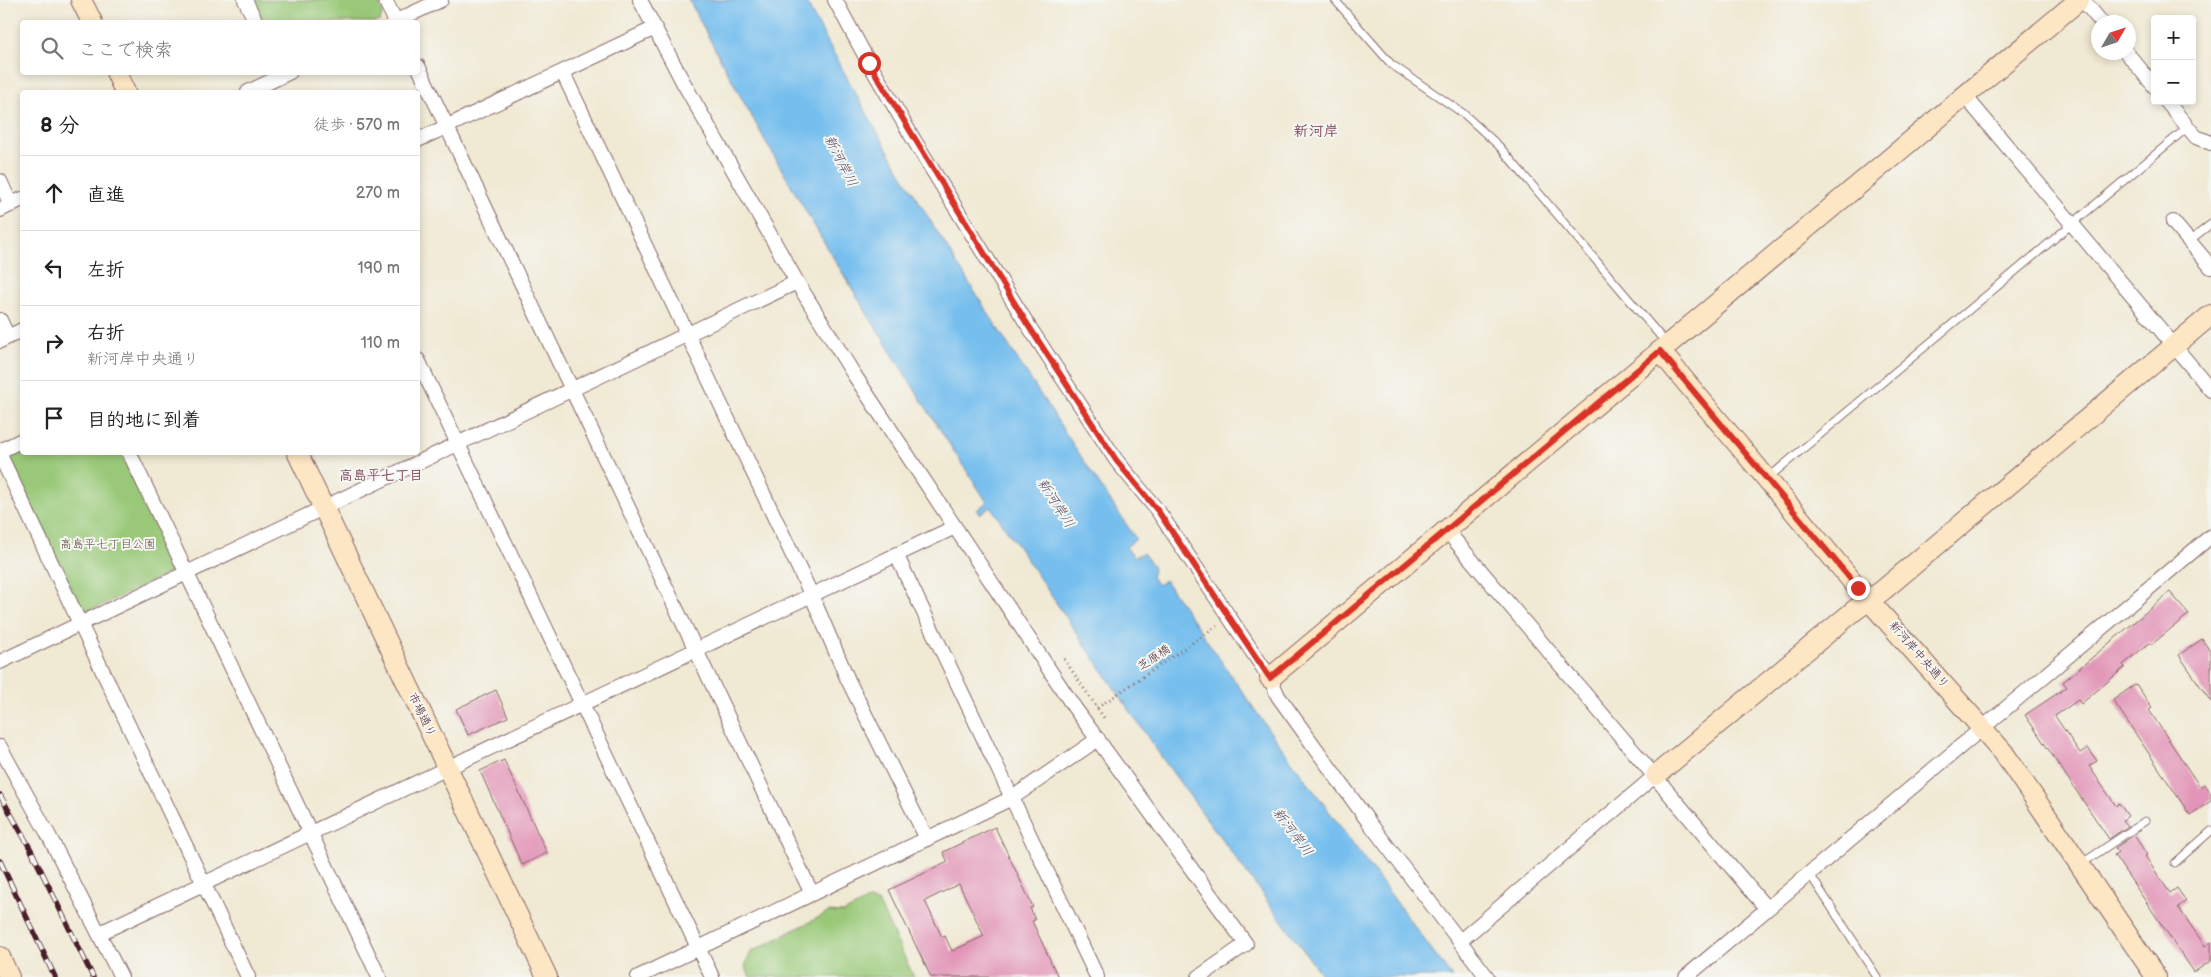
<!DOCTYPE html>
<html lang="ja">
<meta charset="utf-8">
<style>
:root{--surface:#fff;--page:#f2f2f2;--text:#222;--muted:#767676;--line:#e0e0e0}
body{margin:0;font-family:"Balsamiq Sans","Klee One",sans-serif;background:var(--page);color:var(--text)}
.controls{position:absolute;right:15px;top:15px;display:grid;overflow:hidden;border-radius:5px;box-shadow:0 2px 8px #0003}
.controls button{width:45px;height:45px;display:grid;place-items:center;padding:0;border:0;border-bottom:1px solid var(--line);background:var(--surface);color:var(--text);font:25px sans-serif}
.compass{position:absolute;left:2091px;top:15px;width:45px;height:45px;border-radius:50%;background:var(--surface);box-shadow:0 2px 8px #0003;rotate:51deg}
.stop{position:absolute;width:15px;height:15px;margin:-11px;border:4px solid #d93025;border-radius:50%;background:#fff}
.stop.end{background:#d93025;border-color:#fff;box-shadow:0 1px 5px #0008}
.list{margin:0;padding:0;list-style:none}
h2{display:flex;justify-content:space-between;align-items:center;height:65px;margin:0;padding:0 20px;font-size:21px}
h2 small{font-size:16px;font-weight:400;color:var(--muted)}
.list li{display:grid;grid-template-columns:32px 1fr auto;gap:15px;align-items:center;box-sizing:border-box;height:75px;padding:0 20px;border-top:1px solid var(--line)}
.list b{display:block;font-size:19px;white-space:nowrap}
.list p{margin:0;font-size:16px;white-space:nowrap;color:var(--muted)}
.list em{font-size:16px;font-style:normal;color:var(--muted)}
.icon{flex:none;width:28px;height:28px;fill:none;stroke:currentColor;stroke-width:2;stroke-linecap:round;stroke-linejoin:round}
.map{position:relative;flex:none;width:2211px;height:977px;overflow:hidden}
.search{position:absolute;background:var(--surface);box-shadow:0 2px 8px #0003;left:20px;top:20px;width:400px;height:55px;display:flex;align-items:center;gap:12px;box-sizing:border-box;padding:0 18px;border-radius:5px;color:var(--muted);font-size:19px}
.panel{position:absolute;background:var(--surface);box-shadow:0 2px 8px #0003;left:20px;top:90px;width:400px;height:365px;border-radius:5px}
.map>svg:first-child{display:block}
</style>
<div class="map">
<svg width="2211" height="977" viewBox="0 0 2211 977">
<rect width="100%" height="100%" fill="#f6f6f2"/>
<filter id="ink" filterUnits="userSpaceOnUse"><feTurbulence type="fractalNoise" baseFrequency=".02" numOctaves="2"/><feDisplacementMap in="SourceGraphic" scale="10" xChannelSelector="R" yChannelSelector="G"/><feConvolveMatrix kernelMatrix="1 2 1 2 8 2 1 2 1" color-interpolation-filters="sRGB"/></filter>
<filter id="wash" filterUnits="userSpaceOnUse"><feTurbulence type="fractalNoise" baseFrequency=".0096" numOctaves="4" result="noise"/><feDisplacementMap in="SourceGraphic" scale="20" xChannelSelector="R" yChannelSelector="G"/><feGaussianBlur stdDeviation="1.12" result="paint"/><feColorMatrix in="noise" values="0 0 0 0 0 0 0 0 0 0 0 0 0 0 0 0 0 1.4 0 .05"/><feComposite in="paint" operator="in"/></filter>
<g filter="url(#wash)">
<rect width="100%" height="100%" fill="#f0e9d3"/>
<path fill="#99c978" stroke="#727452" d="M254,0H377L383,12L380,21L376,22H264Z
M22,447V452L121,453L174,564L172,572L89,611L81,609L10,459L13,451Z
M868,900L878,902L914,977H750L745,966L751,952L829,912L843,913Z"/>
<path fill="#75beee" stroke="#606e8c" d="M689,0H805C834,53 862,107 893,159C970,288 1052,414 1136,539L1126,547L1134,557L1143,553L1154,567L1151,577L1158,585L1165,580L1271,733L1452,977H1323L1162,758L991,507L980,514L977,510L987,502C880,339 779,173 689,0Z"/>
<g id="blocks">
<path fill="#e295b7" fill-rule="evenodd" d="M2170,592L2189,614L2151,645L2149,643L2123,665L2125,667L2081,704L2078,700L2055,716L2080,753L2088,748L2097,761L2089,766L2116,806L2119,803L2128,816L2123,820L2128,826L2109,839L2025,715L2067,687L2063,682Z
M2202,639L2211,653V702L2179,655Z
M2136,684L2152,708L2149,710L2200,787L2205,784L2211,794V801L2190,815L2113,700Z
M496,690L508,717L468,735L456,709Z
M504,760L547,853L522,865L480,771Z
M995,827L1033,907L1030,908L1035,920L1032,921L1058,977H931L889,890L948,862L943,852ZM959,884L984,936L952,951L945,936L942,937L925,901Z
M2134,835L2147,855L2145,856L2170,893L2177,888L2186,901L2178,907L2205,946L2211,942V961L2194,972L2114,855L2118,852L2115,848Z"/>
</g>
</g>
<g filter="url(#ink)">
<use href="#blocks" fill-opacity="0" stroke="#846666" stroke-width="1"/>
<g fill="none" stroke-linecap="round" stroke-linejoin="round">
<g stroke="#846666" stroke-width="9">
<path id="lane" d="M1335,0L1391,64L1464,114L1499,146L1666,343
M2189,241L2211,224
M1768,478L2188,127
M2175,863L2211,831
M2081,864L2145,821
M1809,873L1877,977"/>
</g>
<g stroke="#846666" stroke-width="16">
<path id="street" d="M245,0L256,22
M385,0L396,22
M640,0L683,82L797,282L853,373L1074,707L1246,944L1199,977
M835,0L869,63L914,140L1026,322L1116,460L1158,511L1270,678L1278,696L1368,821L1487,977
M2083,0L2101,22
M394,22L441,0
M2126,52L2155,87
M418,66L812,894
M563,73L811,594L848,680L927,839
M248,92L290,72
M1965,96L2211,390
M2166,101L2196,137L2211,143
M418,140L655,28
M0,181L11,205
M0,210L22,199
M2173,222L2211,267
M0,320L8,337
M0,341L22,330
M418,360L712,977
M0,451L22,440
M129,452L379,977
M0,455L248,977
M1447,531L1767,909
M896,554L1097,977
M0,662L797,282
M0,747L49,836L121,977
M100,933L955,527
M1460,941L1656,775
M638,977L1012,798L1098,739
M1686,977L2211,536"/>
</g>
<g stroke="#846666" stroke-width="22">
<path id="secondary" d="M81,0L92,22
M116,72L125,92
M1660,351L1858,588L2003,752L2156,977
M297,452L547,977
M1270,678L2079,0
M1656,775L1855,610L1882,591L2211,315
M0,957L9,977"/>
</g>
<path stroke="#846666" stroke-width="3" stroke-dasharray="1 4" stroke-linecap="butt" d="M1064,659L1104,718
M1097,708L1217,626"/>
<use href="#lane" stroke="#fff" stroke-width="7"/>
<use href="#street" stroke="#fff" stroke-width="14"/>
<use href="#secondary" stroke="#fce6c4" stroke-width="20"/>
<g stroke="#4a1f2b" stroke-width="5.5">
<path id="rail" d="M0,795L30,848L93,977
M0,861L55,977"/>
</g>
<use href="#rail" stroke="#f6f6f2" stroke-width="4" stroke-dasharray="11" stroke-linecap="butt"/>
</g>
</g>
<g fill="none" stroke-linecap="round" stroke-linejoin="round" filter="url(#ink)">
<path stroke="#d93025" stroke-width="6" d="M869,63L1026,322L1116,460L1158,511L1270,678L1660,351L1858,588"/>
</g>
<g text-anchor="middle" dominant-baseline="central" stroke-width="4" stroke-linejoin="round" paint-order="stroke">
<g font-size="12" fill="#625242" stroke="#f6f6f2">
<text x="108" y="544">高島平七丁目公園</text>
</g>
<g font-size="12" fill="#4a1f2b" stroke="#f6f6f2">
<text transform="translate(1919 655) rotate(49)">新河岸中央通り</text>
<text transform="translate(1154 658) rotate(-34)">芝原橋</text>
<text transform="translate(422 715) rotate(64)">市場通り</text>
</g>
<g font-size="14" font-style="italic" fill="#574f66" stroke="#f6f6f2">
<text transform="translate(841 161) rotate(63)">新河岸川</text>
<text transform="translate(1056 503) rotate(57)">新河岸川</text>
<text transform="translate(1293 832) rotate(53)">新河岸川</text>
</g>
<g font-size="14" font-weight="bold" fill="#7f485c" stroke="#f6f6f2">
<text x="381" y="475">高島平七丁目</text>
</g>
<g font-size="15" font-weight="bold" fill="#7f485c" stroke="#f6f6f2">
<text x="1316" y="131">新河岸</text>
</g>
</g>
</svg>
<div class="controls">
<button>+</button>
<button>−</button>
</div>
<svg class="compass" viewBox="-18 -18 36 36"><path d="M0-13l5 13h-10z" fill="#e53935"/><path d="M0 13l5-13h-10z" fill="#767676"/></svg>
<div class="stop" style="left:869px;top:63px"></div>
<div class="stop end" style="left:1858px;top:588px"></div>
<div class="search"><svg class="icon" aria-label="search" viewBox="0 0 24 24"><circle cx="10" cy="10" r="6"/><path d="M15 15l6 6"/></svg>ここで検索</div>
<section class="panel">
<h2>8 分<small>徒歩 · 570 m</small></h2>
<ul class="list">
<li><svg class="icon" aria-label="ahead" viewBox="0 0 24 24"><path d="M12 20V5M6 11l6-6 6 6"/></svg><div><b>直進</b></div><em>270 m</em></li>
<li><svg class="icon" aria-label="left" viewBox="0 0 24 24"><path d="M17 20v-9H6M10 6l-5 5 5 5"/></svg><div><b>左折</b></div><em>190 m</em></li>
<li><svg class="icon" aria-label="right" viewBox="0 0 24 24"><path d="M7 20v-9h11M14 6l5 5-5 5"/></svg><div><b>右折</b><p>新河岸中央通り</p></div><em>110 m</em></li>
<li><svg class="icon" aria-label="arrive" viewBox="0 0 24 24"><path d="M6 21V4h12l-3 4 3 4H6"/></svg><div><b>目的地に到着</b></div></li>
</ul>
</section>
</div>
